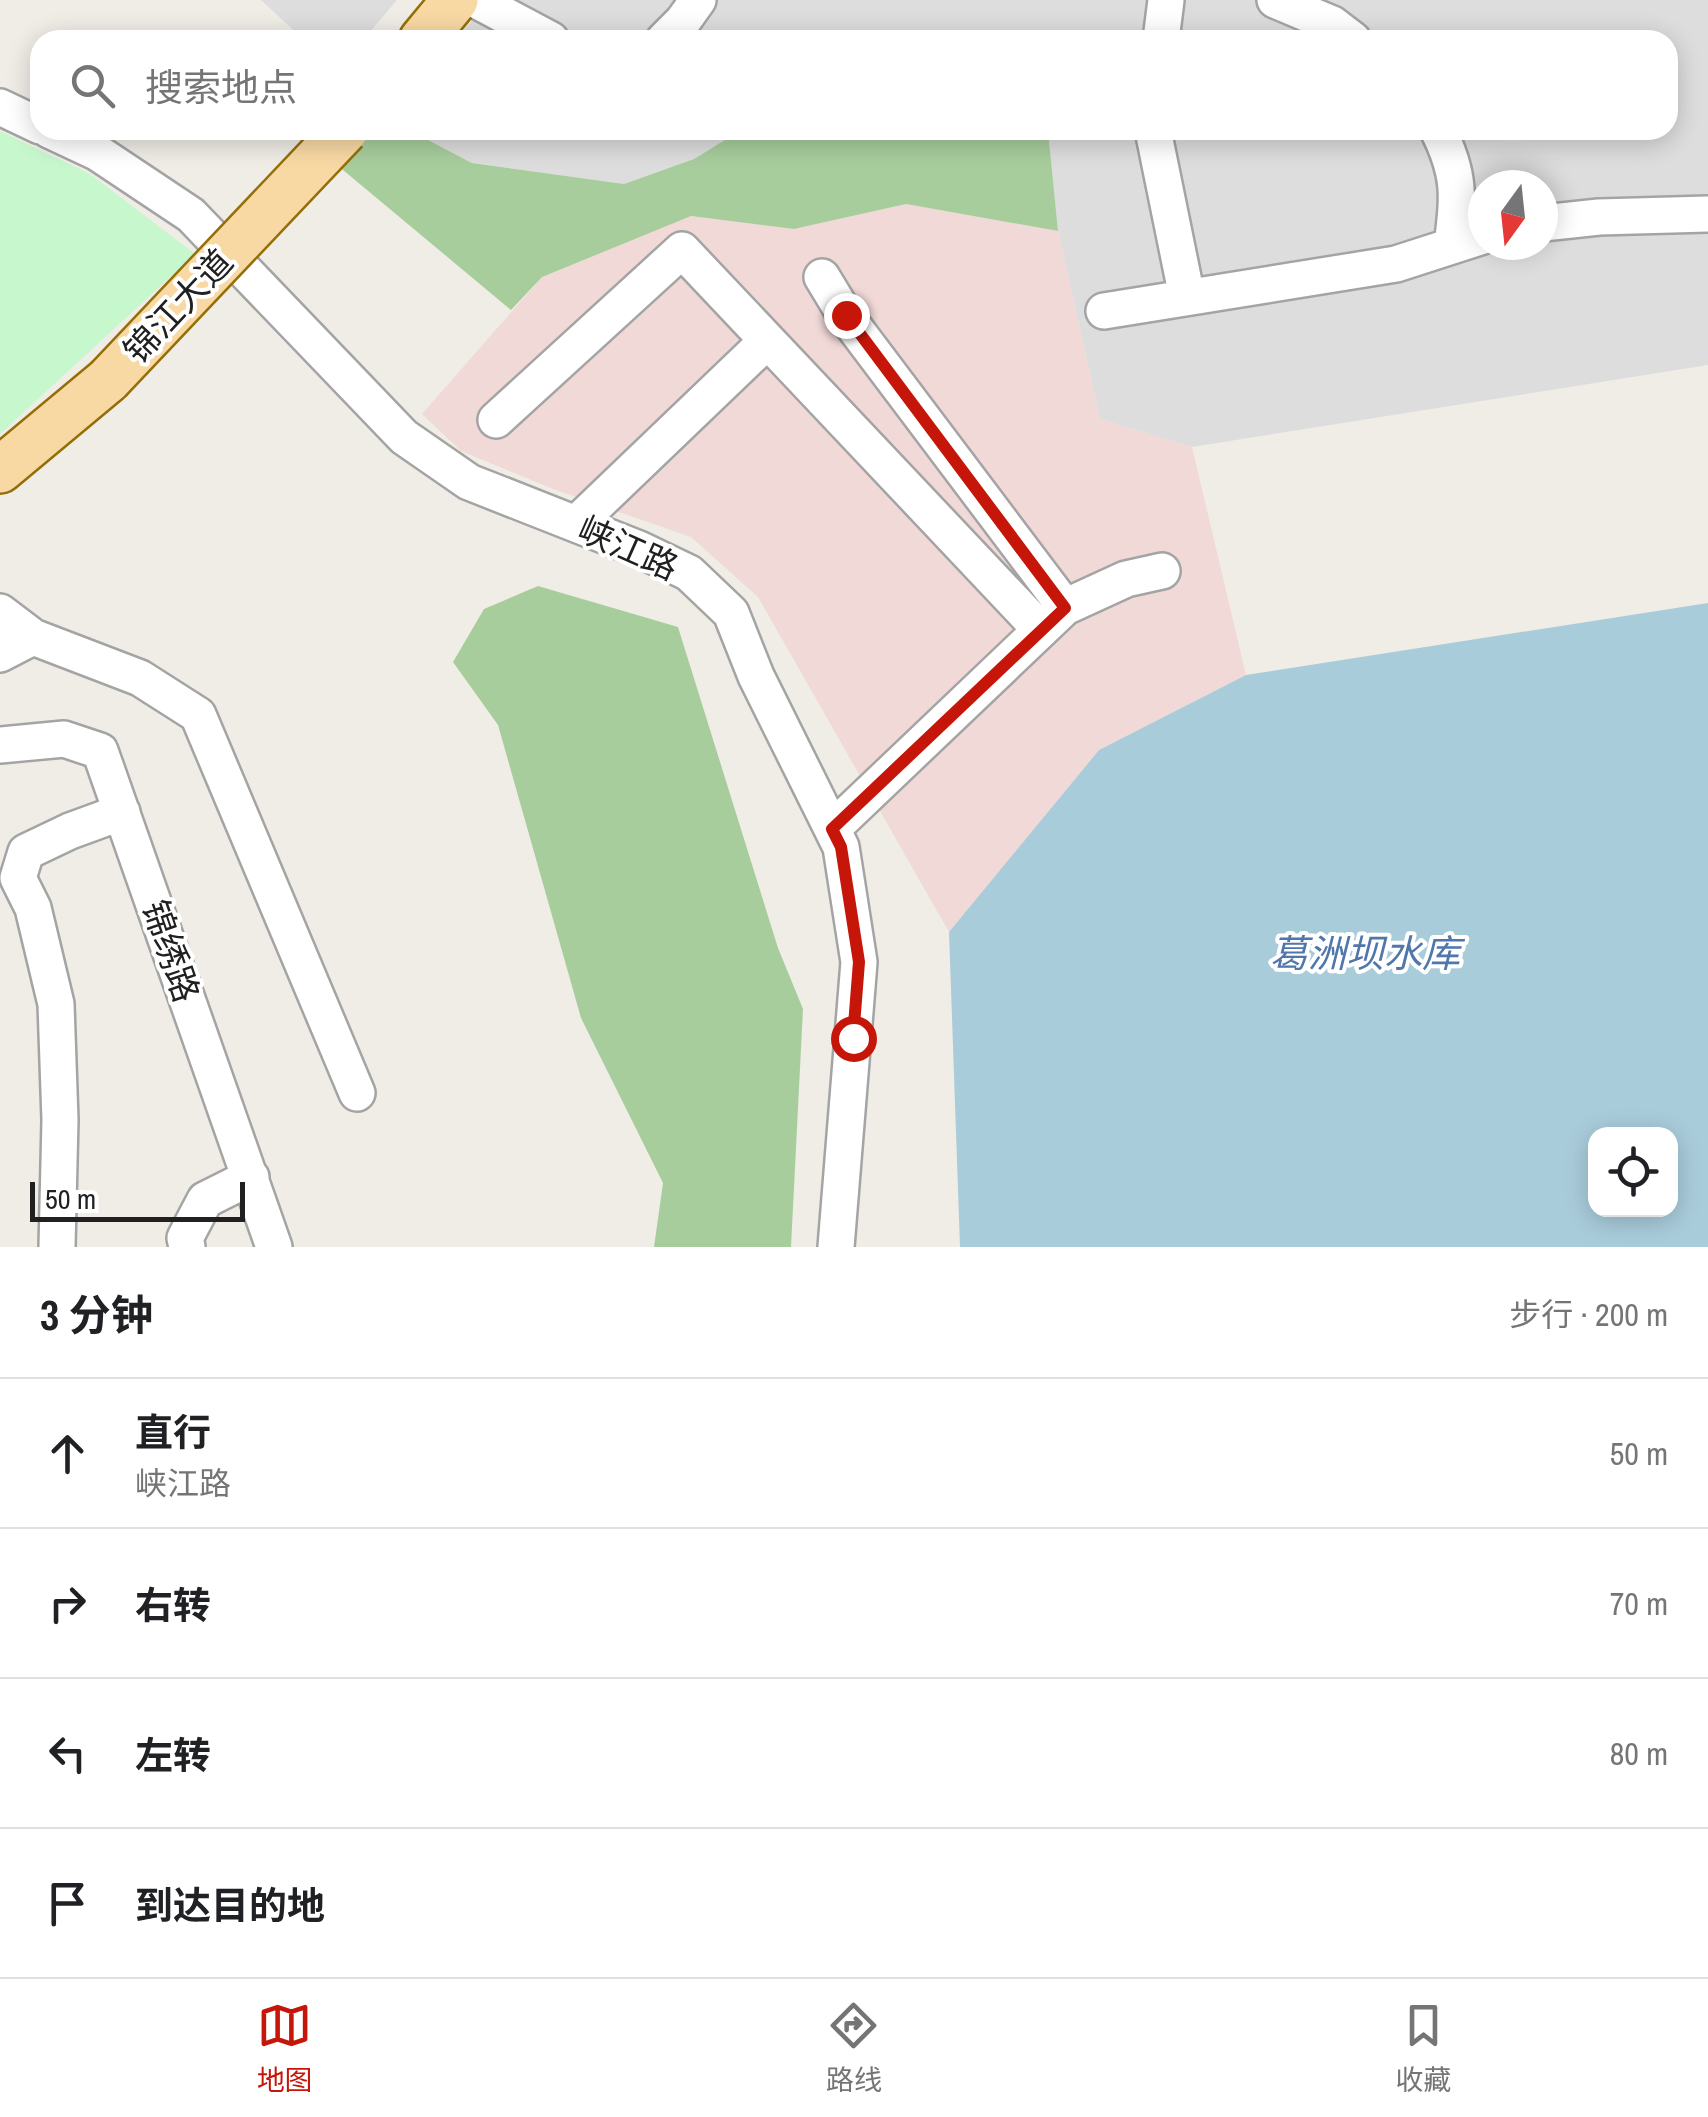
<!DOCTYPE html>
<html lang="zh">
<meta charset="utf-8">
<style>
:root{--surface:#fff;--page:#f2f2f2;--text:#202124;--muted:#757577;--line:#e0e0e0;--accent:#c61609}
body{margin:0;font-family:"Archivo Narrow","Noto Sans SC",sans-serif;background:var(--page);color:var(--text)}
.controls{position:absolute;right:30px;bottom:30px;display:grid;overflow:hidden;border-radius:20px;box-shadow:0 5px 25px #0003}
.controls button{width:90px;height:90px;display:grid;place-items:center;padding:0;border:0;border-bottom:2px solid var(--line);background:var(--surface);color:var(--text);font:50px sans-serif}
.compass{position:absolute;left:1468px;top:170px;width:90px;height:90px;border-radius:50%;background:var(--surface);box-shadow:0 5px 25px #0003;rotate:195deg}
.scale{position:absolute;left:30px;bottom:25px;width:215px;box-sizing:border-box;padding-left:10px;border:5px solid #202020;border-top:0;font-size:28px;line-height:35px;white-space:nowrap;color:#202020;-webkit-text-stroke:8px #fff;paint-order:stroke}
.stop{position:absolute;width:30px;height:30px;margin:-22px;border:8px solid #c61609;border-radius:50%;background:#fff}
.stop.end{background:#c61609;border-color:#fff;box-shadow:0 2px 10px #0008}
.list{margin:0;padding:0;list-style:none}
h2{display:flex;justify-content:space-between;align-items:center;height:130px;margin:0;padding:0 40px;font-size:42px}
h2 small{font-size:32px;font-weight:400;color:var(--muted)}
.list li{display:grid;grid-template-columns:65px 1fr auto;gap:30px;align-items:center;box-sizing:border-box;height:150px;padding:0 40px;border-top:2px solid var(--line)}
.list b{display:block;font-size:38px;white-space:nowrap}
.list p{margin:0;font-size:32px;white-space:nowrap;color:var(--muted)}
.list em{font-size:32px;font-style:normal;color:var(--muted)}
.icon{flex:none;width:55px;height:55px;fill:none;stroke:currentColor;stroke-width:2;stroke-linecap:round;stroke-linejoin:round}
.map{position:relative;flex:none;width:1708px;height:1247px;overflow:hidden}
.search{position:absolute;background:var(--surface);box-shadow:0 5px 25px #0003;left:30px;right:30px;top:30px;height:110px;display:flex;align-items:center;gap:25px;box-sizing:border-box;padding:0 35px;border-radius:30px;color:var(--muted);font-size:38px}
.sheet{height:730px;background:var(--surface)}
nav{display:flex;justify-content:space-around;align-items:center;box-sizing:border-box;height:140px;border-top:2px solid var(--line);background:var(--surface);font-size:28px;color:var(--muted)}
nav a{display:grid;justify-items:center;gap:5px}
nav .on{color:var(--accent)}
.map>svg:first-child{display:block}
</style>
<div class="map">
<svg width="1708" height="1247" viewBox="0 0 1708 1247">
<rect width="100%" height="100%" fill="#f0ede7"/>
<path fill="#dedddd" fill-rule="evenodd" d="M261,0H397L363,40H304Z
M490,0H1708V365L1192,447L1100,419L1058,231L1048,130H1668V40H455ZM1483,185H1543V245H1483Z
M409,130H741L694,159L624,184L472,163Z"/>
<path fill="#f0d9d7" d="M906,204L1058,231L1100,419L1192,447L1246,675L1099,750L949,932L758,597L691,537L553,489L461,451L422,414L542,277L580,259L691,216L794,229Z"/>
<path fill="#a8cd9d" d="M374,130H409L472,163L624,184L694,159L741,130H1048L1058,231L906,204L794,229L691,216L542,277L511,310L337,165Z
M538,586L678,627L778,948L803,1009L791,1247H654L663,1183L581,1018L498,725L453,662L484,609Z"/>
<path fill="#c6f7cd" d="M0,131L90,174L195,254L0,434Z"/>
<path fill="#a9ccdb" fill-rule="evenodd" d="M1708,603V1247H960L949,932L1099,750L1246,675ZM1596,1134H1670V1210H1596Z"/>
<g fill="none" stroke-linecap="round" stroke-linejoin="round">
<g stroke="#a4a4a4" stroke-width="40">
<path id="minor" d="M476,0L551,40
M1275,0L1332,24L1353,40
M664,40L683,21L698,0
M1161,40L1166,0
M0,107L40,126
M49,130L98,153L191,215L404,437L469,482L639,549L689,573L731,613L756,676L841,847L859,962L836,1247
M1153,130L1187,297
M1438,130C1461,176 1458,197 1452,246
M1543,223L1599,217L1708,214
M822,277L845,315L1065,607
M1104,311L1396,264L1483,236
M496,420L682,250L1041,630
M576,524L767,341
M0,612L33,637L140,678L198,715L357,1093
M0,654L33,637
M0,745L64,739L100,751L274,1247
M832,829L1065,607L1126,579L1162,571
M57,1247L60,1120L56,1004L33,908L18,878L26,852L70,831L122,812
M187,1247L185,1238L205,1200L251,1177"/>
</g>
<g stroke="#946f07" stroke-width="50">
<path id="major" d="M422,40L455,0
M0,470L108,380"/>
</g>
<use href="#minor" stroke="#fff" stroke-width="35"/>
<use href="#major" stroke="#f8d9a4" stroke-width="45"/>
<g stroke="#946f07" stroke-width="50" stroke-linecap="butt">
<path id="major-bridge" d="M108,380L345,130"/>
</g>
<use href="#major-bridge" stroke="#f8d9a4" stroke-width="45"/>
</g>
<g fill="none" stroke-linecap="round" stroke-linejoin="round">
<path stroke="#c61609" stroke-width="12" d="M846,315L1065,608L832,829L841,847L859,962L853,1038"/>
</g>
<g text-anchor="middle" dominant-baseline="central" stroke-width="8" stroke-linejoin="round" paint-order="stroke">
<g font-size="35" fill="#202020" stroke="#fff">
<text transform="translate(178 306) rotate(-47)">锦江大道</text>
<text transform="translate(628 548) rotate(24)">峡江路</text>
<text transform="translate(171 951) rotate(71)">锦绣路</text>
</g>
<g font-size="38" font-style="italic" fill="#5077ab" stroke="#fff">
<text x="1365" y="953">葛洲坝水库</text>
</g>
</g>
</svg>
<div class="controls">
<button><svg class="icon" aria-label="locate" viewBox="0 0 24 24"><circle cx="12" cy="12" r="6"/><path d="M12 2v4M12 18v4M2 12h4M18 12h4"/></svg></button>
</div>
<svg class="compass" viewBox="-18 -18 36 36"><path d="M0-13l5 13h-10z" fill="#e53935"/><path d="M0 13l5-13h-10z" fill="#757577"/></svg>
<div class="scale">50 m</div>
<div class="stop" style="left:853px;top:1038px"></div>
<div class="stop end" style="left:846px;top:315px"></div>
<div class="search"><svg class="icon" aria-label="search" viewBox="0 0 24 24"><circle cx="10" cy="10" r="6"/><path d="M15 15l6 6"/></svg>搜索地点</div>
</div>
<section class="sheet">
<h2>3 分钟<small>步行 · 200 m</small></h2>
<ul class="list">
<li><svg class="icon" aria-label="ahead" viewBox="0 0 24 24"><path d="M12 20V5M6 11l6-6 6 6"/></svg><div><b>直行</b><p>峡江路</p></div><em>50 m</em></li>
<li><svg class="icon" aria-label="right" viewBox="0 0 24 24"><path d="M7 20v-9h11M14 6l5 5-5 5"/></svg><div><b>右转</b></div><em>70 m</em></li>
<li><svg class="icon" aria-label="left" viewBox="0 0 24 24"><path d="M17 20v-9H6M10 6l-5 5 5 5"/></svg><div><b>左转</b></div><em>80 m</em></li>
<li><svg class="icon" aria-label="arrive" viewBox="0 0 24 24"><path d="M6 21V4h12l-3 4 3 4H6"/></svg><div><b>到达目的地</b></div></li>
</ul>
</section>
<nav>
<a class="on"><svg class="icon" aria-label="map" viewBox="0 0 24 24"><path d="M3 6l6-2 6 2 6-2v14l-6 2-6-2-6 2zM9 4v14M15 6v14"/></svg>地图</a>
<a><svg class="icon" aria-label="directions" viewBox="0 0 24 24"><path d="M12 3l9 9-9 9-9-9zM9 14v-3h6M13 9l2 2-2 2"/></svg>路线</a>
<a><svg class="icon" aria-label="saved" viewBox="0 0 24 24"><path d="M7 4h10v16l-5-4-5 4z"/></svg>收藏</a>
</nav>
